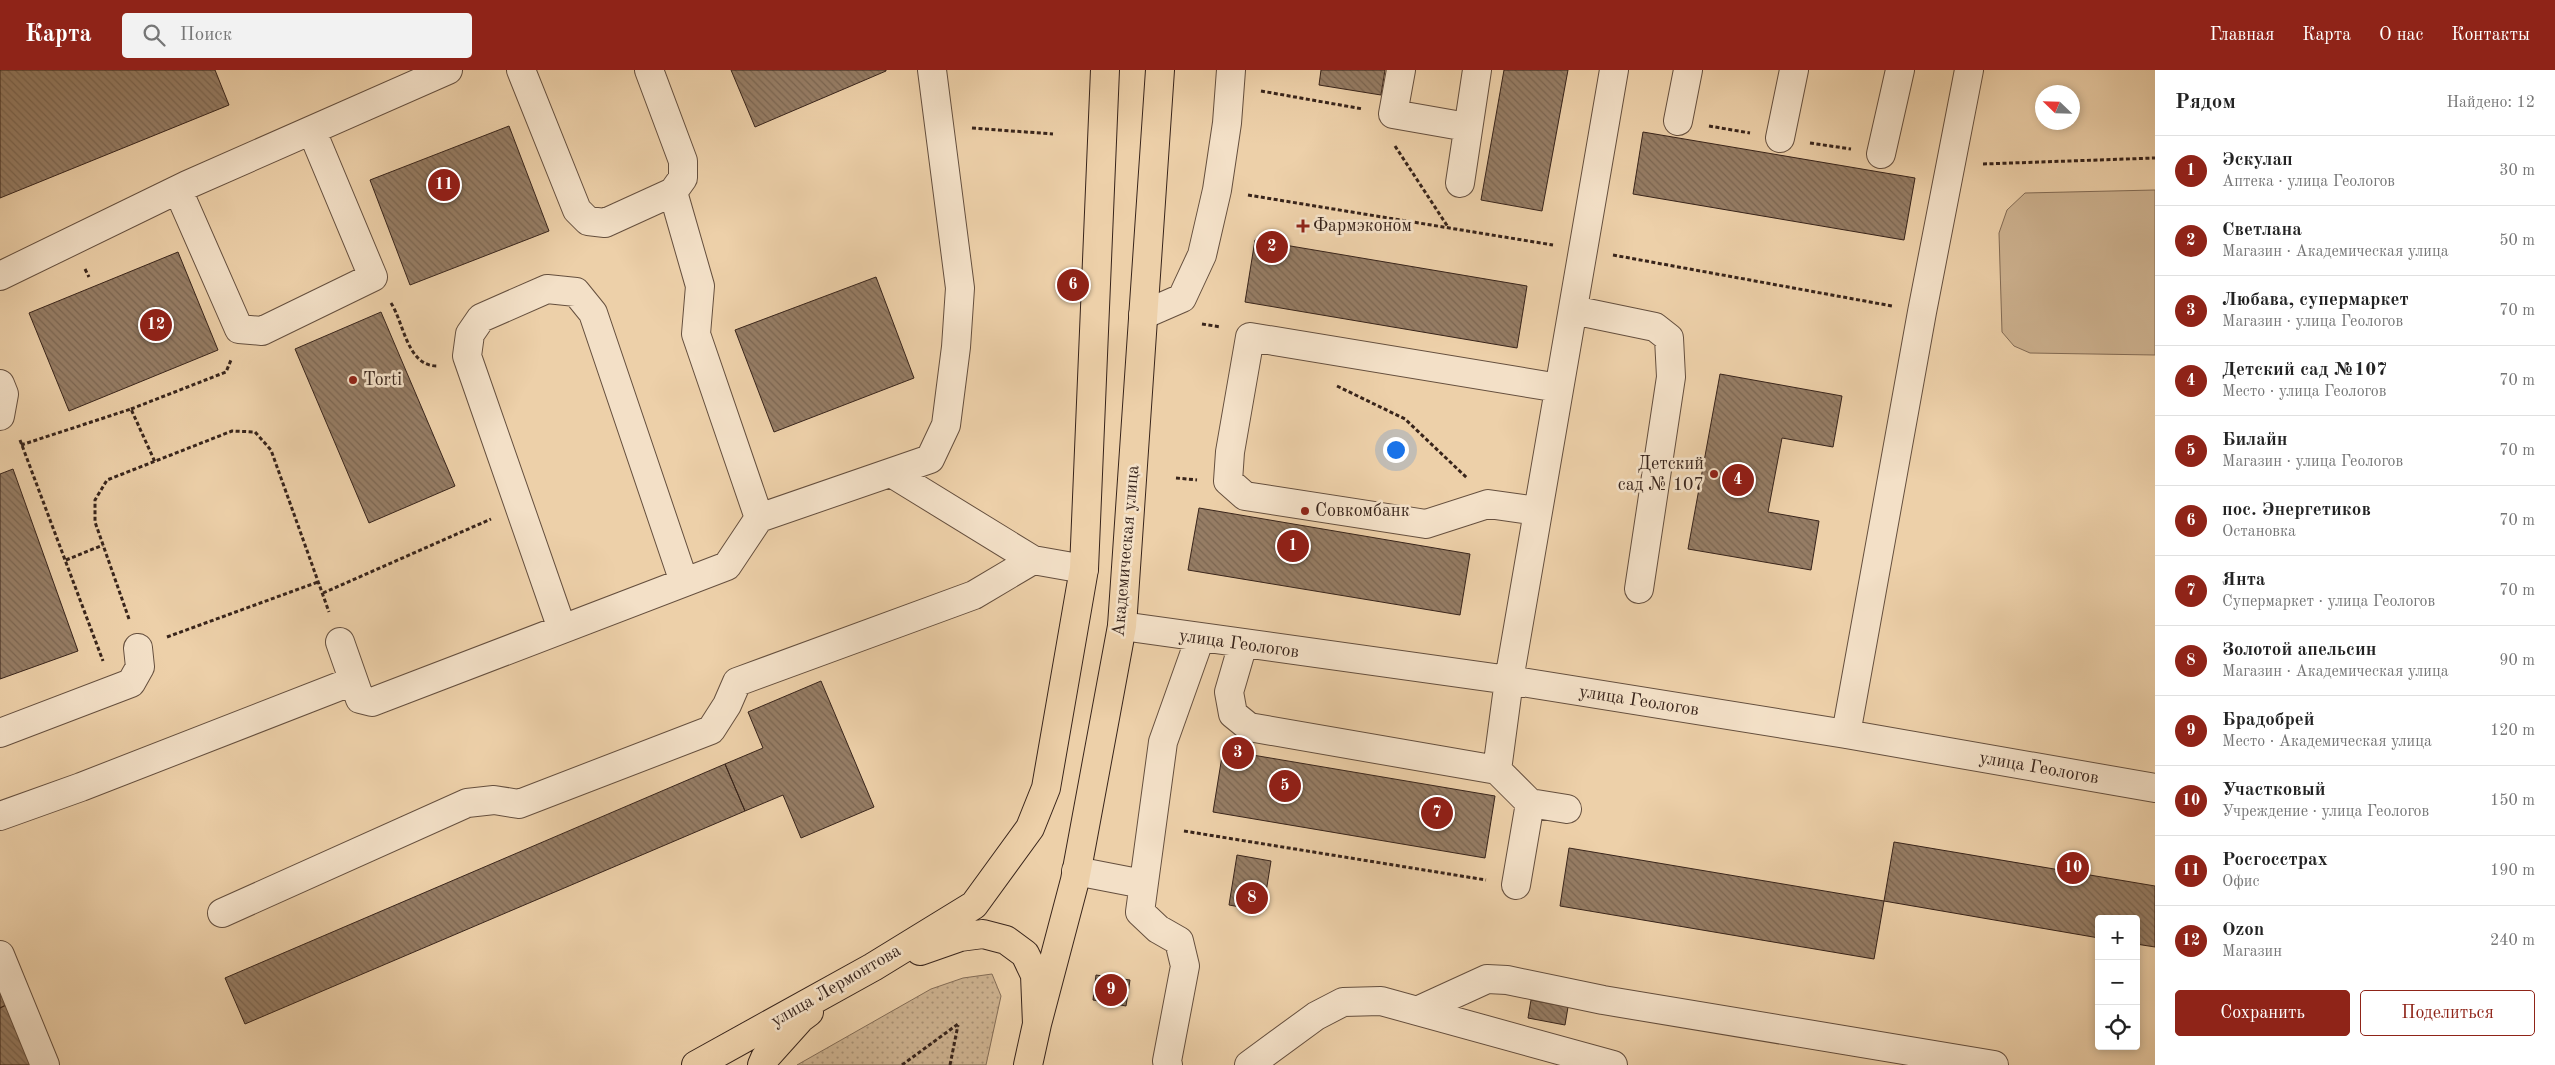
<!DOCTYPE html>
<html lang="ru">
<meta charset="utf-8">
<style>
:root{--surface:#fff;--page:#f2f2f2;--text:#222;--muted:#767676;--line:#e0e0e0;--accent:#8f2418}
body{margin:0;font-family:"Old Standard TT",serif;background:var(--page);color:var(--text)}
.controls{position:absolute;right:15px;bottom:15px;display:grid;overflow:hidden;border-radius:5px;box-shadow:0 2px 8px #0003}
.controls button{width:45px;height:45px;display:grid;place-items:center;padding:0;border:0;border-bottom:1px solid var(--line);background:var(--surface);color:var(--text);font:25px sans-serif}
.compass{position:absolute;left:2035px;top:15px;width:45px;height:45px;border-radius:50%;background:var(--surface);box-shadow:0 2px 8px #0003;rotate:293deg}
.you{position:absolute;left:1395px;top:379px;width:18px;height:18px;margin:-12px;border:4px solid #fff;border-radius:50%;background:#1a73e8;box-shadow:0 0 0 8px #1a73e833}
.badge{display:grid;place-items:center;width:32px;height:32px;border-radius:50%;background:var(--accent);color:#fff;font-size:16px;font-weight:700}
.pin{position:absolute;translate:-50% -50%;border:2px solid #fff;box-shadow:0 1px 5px #0006}
.list{margin:0;padding:0;list-style:none}
h2{display:flex;justify-content:space-between;align-items:center;height:65px;margin:0;padding:0 20px;font-size:21px}
h2 small{font-size:16px;font-weight:400;color:var(--muted)}
.list li{display:grid;grid-template-columns:32px 1fr auto;gap:15px;align-items:center;box-sizing:border-box;height:70px;padding:0 20px;border-top:1px solid var(--line)}
.list b{display:block;font-size:19px;white-space:nowrap}
.list p{margin:0;font-size:16px;white-space:nowrap;color:var(--muted)}
.list em{font-size:16px;font-style:normal;color:var(--muted)}
.actions{display:flex;gap:10px;padding:15px 20px}
.actions a{flex:1;padding:11px 0;border:1px solid var(--accent);border-radius:5px;text-align:center;font-size:18px;color:var(--accent)}
.actions .main{background:var(--accent);color:#fff}
.icon{flex:none;width:28px;height:28px;fill:none;stroke:currentColor;stroke-width:2;stroke-linecap:round;stroke-linejoin:round}
.map{position:relative;flex:none;width:2155px;height:995px;overflow:hidden}
header{display:flex;align-items:center;gap:30px;box-sizing:border-box;height:70px;padding:0 25px;background:var(--accent);color:#fff}
header strong{font-size:24px}
nav{display:flex;gap:28px;margin-inline-start:auto;font-size:18px}
.search{width:350px;height:45px;background:var(--page);display:flex;align-items:center;gap:12px;box-sizing:border-box;padding:0 18px;border-radius:5px;color:var(--muted);font-size:19px}
main{display:flex}
aside{flex:1;background:var(--surface)}
.map>svg:first-child{display:block}
</style>
<header>
<strong>Карта</strong>
<div class="search"><svg class="icon" aria-label="search" viewBox="0 0 24 24"><circle cx="10" cy="10" r="6"/><path d="M15 15l6 6"/></svg>Поиск</div>
<nav><a>Главная</a><a>Карта</a><a>О нас</a><a>Контакты</a></nav>
</header>
<main>
<div class="map">
<svg width="2155" height="995" viewBox="0 0 2155 995">
<defs>
<pattern id="green-dots" width="8" height="8" patternUnits="userSpaceOnUse" patternTransform="scale(1.25)"><rect width="8" height="8" fill="#ceb391"/><path d="M2 2h.1M6 6h.1" fill="none" stroke="#a89176" stroke-width="1.8" stroke-linecap="round"/></pattern>
<pattern id="building-back-hatch" width="6" height="6" patternUnits="userSpaceOnUse" patternTransform="scale(1.25)"><rect width="6" height="6" fill="#967d65"/><path d="M-1 5l2 2M0 0l6 6M5-1l2 2" fill="none" stroke="#7b6652"/></pattern>
</defs>
<rect width="100%" height="100%" fill="#edd0a9"/>
<filter id="stains"><feTurbulence type="fractalNoise" baseFrequency=".004" numOctaves="4"/><feColorMatrix values="0 0 0 0 .2 0 0 0 0 .09 0 0 0 0 .02 0 0 0 .5 -.17"/></filter>
<radialGradient id="worn" r=".72"><stop offset=".6" stop-color="#630" stop-opacity="0"/><stop offset="1" stop-color="#630" stop-opacity=".3"/></radialGradient>
<path fill="url(#green-dots)" stroke="#836c56" d="M992,904L1001,926L986,995H797L931,919L963,908Z"/>
<path fill="#ceb391" stroke="#836c56" d="M2155,120V285L2030,283L2014,276L2002,262L1999,163L2007,140L2025,123Z"/>
<path fill="url(#building-back-hatch)" stroke="#38241b" d="M0,0H215L229,35L0,128Z
M731,0H886V1L755,57Z
M1321,0H1385L1381,25L1319,15Z
M1504,0H1568L1542,141L1481,130Z
M509,56L549,161L410,215L370,110Z
M1643,62L1915,108L1904,170L1633,124Z
M1255,170L1527,216L1517,278L1245,232Z
M178,182L218,280L69,341L29,243Z
M876,207L914,308L774,362L735,260Z
M381,242L455,416L369,453L295,279Z
M1720,304L1842,326L1833,377L1782,368L1768,442L1819,451L1811,500L1688,479Z
M13,399L78,581L0,609V404Z
M1199,438L1470,484L1460,545L1188,500Z
M821,611L874,737L801,768L783,725L745,741L725,694L763,678L748,642Z
M1223,680L1495,726L1485,788L1213,742Z
M725,694L745,741L245,954L225,908Z
M1894,772L2155,816V877L2136,874V849H2099V868L1884,831Z
M1569,778L1884,831L1874,889L1560,836Z
M1237,785L1271,791L1263,841L1229,835Z
M1096,905L1130,910L1126,936L1093,930Z
M0,920L6,935L0,938Z
M1531,930L1568,937L1565,955L1528,948Z
M6,935L32,995H0V938Z"/>
<g fill="none" stroke-linecap="round" stroke-linejoin="round">
<g stroke="#654f3e" stroke-width="30">
<path id="minor" d="M521,0L577,140L588,151L605,153L673,122
M649,0L683,91V108L673,122L700,216L696,264L759,448L930,389L946,355L956,277L960,218L932,0
M1401,0L1393,44L1467,57
M1678,51L1688,0
M1780,68L1794,0
M1881,84L1900,0
M1460,113L1477,0
M178,120L239,259L262,261L373,207L312,61
M0,206L187,115L448,0
M1573,240L1655,257L1669,268L1671,307L1639,519
M1143,245L1182,228L1202,185L1217,120L1227,53L1231,0
M0,314L4,324L0,346
M893,404L1033,490L1084,499
M1538,441L1488,434L1426,454L1245,426L1228,411L1230,382L1250,267L1559,318
M1122,556L1509,610L1846,664L2155,718
M562,559L467,286L470,264L481,248L547,219L576,222L593,243L684,512
M340,572L360,629L372,632L727,496L759,448
M1243,574L1229,622L1233,644L1249,657L1497,700L1509,610L1614,0
M0,663L131,613L140,597L138,578
M1846,664L1922,242L1969,0
M1497,700L1530,733L1516,815
M1530,733L1567,739
M0,746L81,717L353,611
M1076,801L1143,814
M222,843L467,733L494,730L519,734L711,660L727,635L737,612L974,525L1033,490
M0,885L45,995
M1417,941L1487,909L1507,910L1603,930L1994,995
M1168,995L1167,991L1185,896L1179,871L1158,859L1140,842L1163,672L1200,568
M1249,995L1316,946L1343,932L1381,931L1613,995"/>
</g>
<g stroke="#38241b" stroke-width="30">
<path id="major" d="M920,881L960,867L983,864L1006,870L1025,884L1035,905L1037,954L1028,995
M1037,954L1075,810L1122,556L1160,0
M696,995L873,897L974,835L1030,758L1046,718L1084,499L1105,0
M762,995L765,988L801,948L809,942"/>
</g>
<path stroke="#38241b" stroke-width="3" stroke-dasharray="4 2.5" stroke-linecap="butt" d="M1261,21L1363,39
M1709,56L1750,63
M972,58L1053,64
M1810,73L1851,79
M1395,76L1448,157
M1983,94L2155,88
M1248,125L1553,175
M1613,185L1892,236
M85,199L89,207
M391,233C404,253 407,296 437,296
M1202,254L1221,257
M1337,316L1405,349L1467,408
M131,339L226,302L231,290
M20,370L103,591
M21,375L131,339L155,392
M1176,408L1197,410
M66,490L103,475
M323,523L491,449
M129,549L95,452V430L107,410L232,361L255,362L271,380L329,542
M167,567L318,512
M1184,761L1486,810
M902,995L958,954
M950,995L958,955"/>
<use href="#minor" stroke="#f3e0c7" stroke-width="28"/>
<use href="#major" stroke="#edd0a9" stroke-width="28"/>
</g>
<g fill="#8f2418" stroke="#f3e0c7" stroke-width="2">
<path d="M1300.5 148.5h5v5h5v5h-5v5h-5v-5h-5v-5h5z"/>
<circle cx="353" cy="310" r="5"/>
<circle cx="1714" cy="404" r="5"/>
<circle cx="1305" cy="441" r="5"/>
</g>
<g text-anchor="middle" dominant-baseline="central" stroke-width="5" stroke-linejoin="round" paint-order="stroke">
<g font-size="18" fill="#38241b" stroke="#f3e0c7" text-anchor="start">
<text x="1313" y="156">Фармэконом</text>
<text x="363" y="310">Torti</text>
<text x="1704" y="394" text-anchor="end">Детский<tspan x="1704" dy="21">сад № 107</tspan></text>
<text x="1315" y="441">Совкомбанк</text>
</g>
<g font-size="18" fill="#38241b" stroke="#f3e0c7">
<text transform="translate(1126 481) rotate(-85)">Академическая улица</text>
<text transform="translate(1239 574) rotate(8)">улица Геологов</text>
<text transform="translate(1639 631) rotate(9)">улица Геологов</text>
<text transform="translate(2039 698) rotate(10)">улица Геологов</text>
<text transform="translate(836 916) rotate(-30)">улица Лермонтова</text>
</g>
</g>
<rect width="100%" height="100%" filter="url(#stains)"/>
<rect width="100%" height="100%" fill="url(#worn)"/>
</svg>
<div class="controls">
<button>+</button>
<button>−</button>
<button><svg class="icon" aria-label="locate" viewBox="0 0 24 24"><circle cx="12" cy="12" r="6"/><path d="M12 2v4M12 18v4M2 12h4M18 12h4"/></svg></button>
</div>
<svg class="compass" viewBox="-18 -18 36 36"><path d="M0-13l5 13h-10z" fill="#e53935"/><path d="M0 13l5-13h-10z" fill="#767676"/></svg>
<div class="you"></div>
<div class="pin badge" style="left:1293px;top:476px">1</div>
<div class="pin badge" style="left:1272px;top:177px">2</div>
<div class="pin badge" style="left:1238px;top:683px">3</div>
<div class="pin badge" style="left:1738px;top:410px">4</div>
<div class="pin badge" style="left:1285px;top:716px">5</div>
<div class="pin badge" style="left:1073px;top:215px">6</div>
<div class="pin badge" style="left:1437px;top:743px">7</div>
<div class="pin badge" style="left:1252px;top:828px">8</div>
<div class="pin badge" style="left:1111px;top:920px">9</div>
<div class="pin badge" style="left:2073px;top:798px">10</div>
<div class="pin badge" style="left:444px;top:115px">11</div>
<div class="pin badge" style="left:156px;top:255px">12</div>
</div>
<aside>
<h2>Рядом<small>Найдено: 12</small></h2>
<ul class="list">
<li><span class="badge">1</span><div><b>Эскулап</b><p>Аптека · улица Геологов</p></div><em>30 m</em></li>
<li><span class="badge">2</span><div><b>Светлана</b><p>Магазин · Академическая улица</p></div><em>50 m</em></li>
<li><span class="badge">3</span><div><b>Любава, супермаркет</b><p>Магазин · улица Геологов</p></div><em>70 m</em></li>
<li><span class="badge">4</span><div><b>Детский сад №107</b><p>Место · улица Геологов</p></div><em>70 m</em></li>
<li><span class="badge">5</span><div><b>Билайн</b><p>Магазин · улица Геологов</p></div><em>70 m</em></li>
<li><span class="badge">6</span><div><b>пос. Энергетиков</b><p>Остановка</p></div><em>70 m</em></li>
<li><span class="badge">7</span><div><b>Янта</b><p>Супермаркет · улица Геологов</p></div><em>70 m</em></li>
<li><span class="badge">8</span><div><b>Золотой апельсин</b><p>Магазин · Академическая улица</p></div><em>90 m</em></li>
<li><span class="badge">9</span><div><b>Брадобрей</b><p>Место · Академическая улица</p></div><em>120 m</em></li>
<li><span class="badge">10</span><div><b>Участковый</b><p>Учреждение · улица Геологов</p></div><em>150 m</em></li>
<li><span class="badge">11</span><div><b>Росгосстрах</b><p>Офис</p></div><em>190 m</em></li>
<li><span class="badge">12</span><div><b>Ozon</b><p>Магазин</p></div><em>240 m</em></li>
</ul>
<div class="actions"><a class="main">Сохранить</a><a>Поделиться</a></div>
</aside>
</main>
